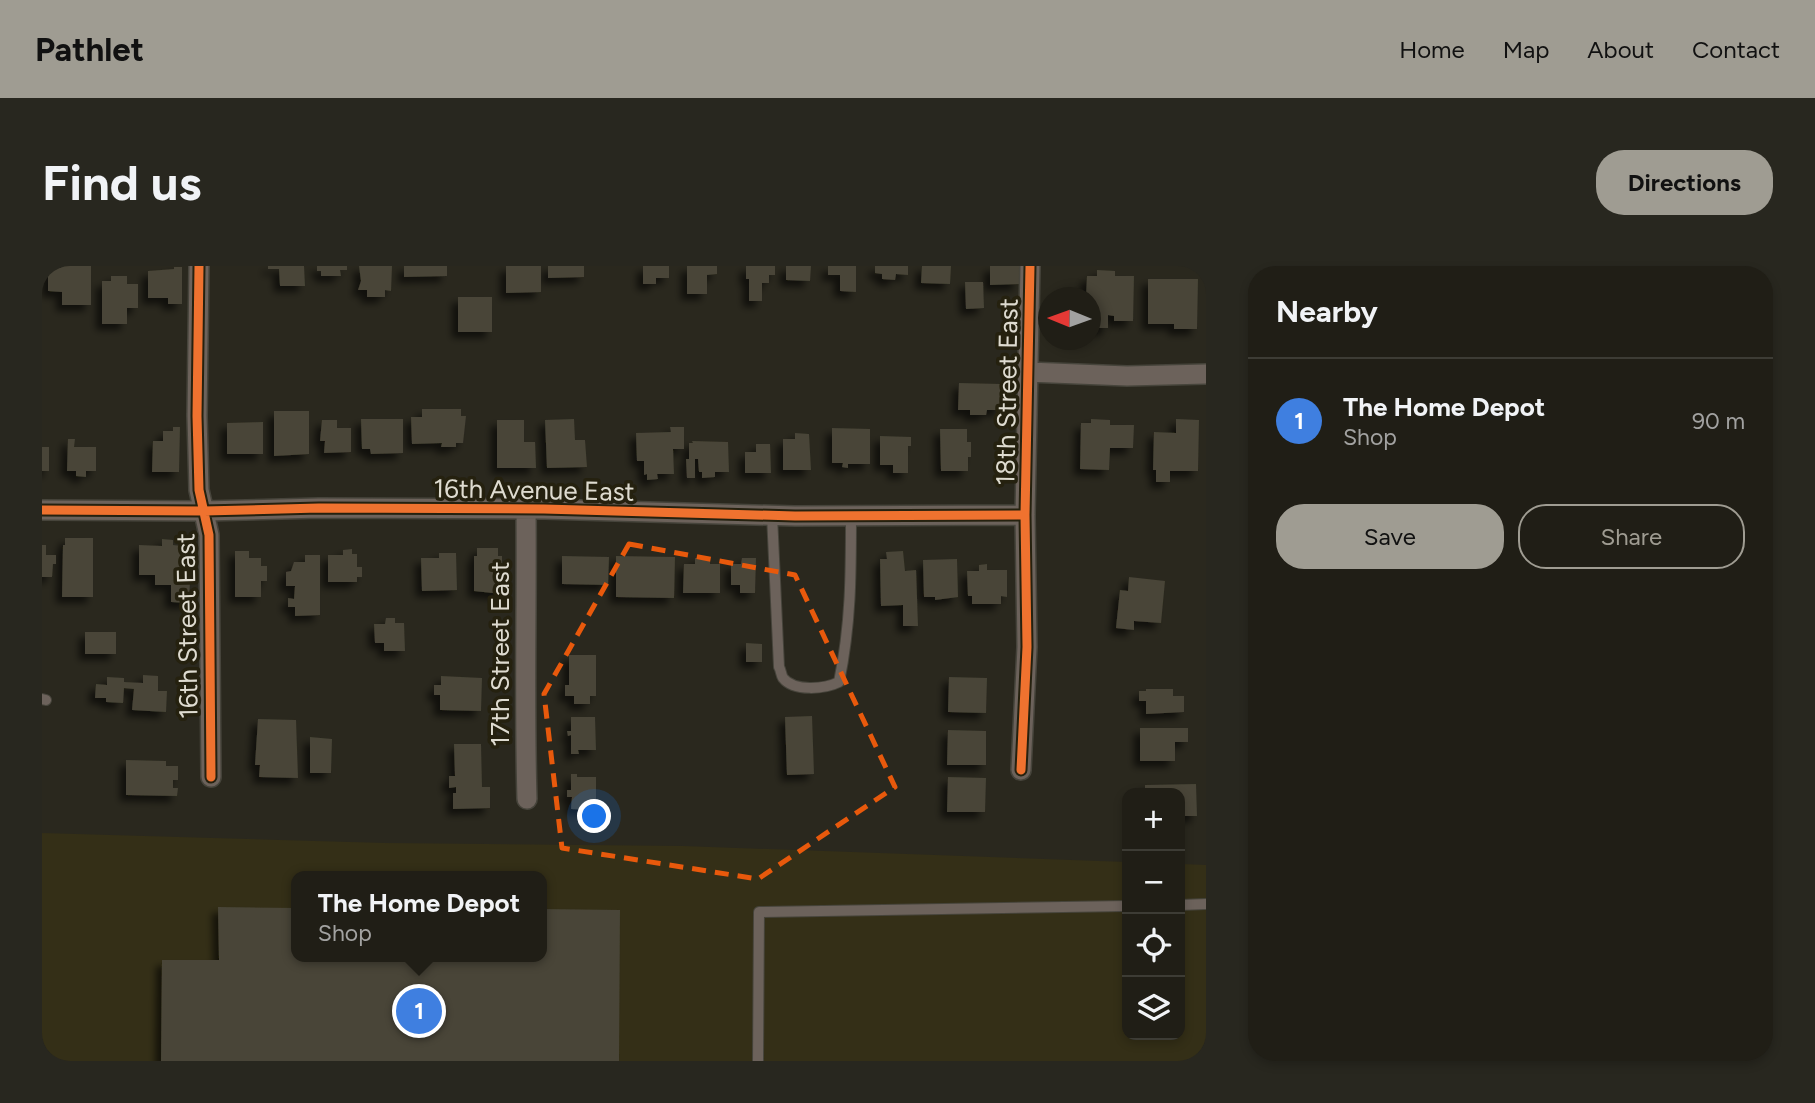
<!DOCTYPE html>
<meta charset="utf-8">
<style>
:root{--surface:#201e16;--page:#28271f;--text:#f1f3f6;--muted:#a2a2a1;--line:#3d3c35;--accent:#9f9c92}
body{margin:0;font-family:Figtree,sans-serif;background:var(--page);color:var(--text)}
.controls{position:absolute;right:21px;bottom:21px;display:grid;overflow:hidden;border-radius:14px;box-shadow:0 4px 10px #0003}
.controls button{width:63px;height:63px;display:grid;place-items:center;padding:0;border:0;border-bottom:2px solid var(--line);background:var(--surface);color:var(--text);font:35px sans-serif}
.compass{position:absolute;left:996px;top:21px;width:63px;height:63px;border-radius:50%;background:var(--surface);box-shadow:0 4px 10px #0003;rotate:271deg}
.you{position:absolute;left:553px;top:551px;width:24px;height:24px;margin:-18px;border:5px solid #fff;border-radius:50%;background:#1a73e8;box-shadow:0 0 0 10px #1a73e833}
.badge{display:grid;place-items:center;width:46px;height:46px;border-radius:50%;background:var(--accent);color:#fff;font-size:23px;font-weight:700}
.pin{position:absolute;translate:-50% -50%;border:4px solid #fff;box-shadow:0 2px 7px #0006}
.popup{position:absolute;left:249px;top:605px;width:256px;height:91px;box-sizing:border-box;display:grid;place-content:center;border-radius:14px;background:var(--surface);filter:drop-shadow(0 2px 5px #0005);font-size:23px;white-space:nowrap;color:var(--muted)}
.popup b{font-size:26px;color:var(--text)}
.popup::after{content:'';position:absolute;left:50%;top:100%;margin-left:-14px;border:14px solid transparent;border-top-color:var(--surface)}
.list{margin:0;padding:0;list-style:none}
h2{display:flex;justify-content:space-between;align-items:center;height:91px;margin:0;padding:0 28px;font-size:30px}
h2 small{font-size:23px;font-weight:400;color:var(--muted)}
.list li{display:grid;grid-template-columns:46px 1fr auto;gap:21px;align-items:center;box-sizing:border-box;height:126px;padding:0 28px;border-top:2px solid var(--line)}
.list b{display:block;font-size:26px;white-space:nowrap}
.list p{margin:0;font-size:23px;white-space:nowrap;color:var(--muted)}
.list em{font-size:23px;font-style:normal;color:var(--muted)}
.actions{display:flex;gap:14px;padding:21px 28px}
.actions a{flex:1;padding:16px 0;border:2px solid var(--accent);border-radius:28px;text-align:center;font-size:24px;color:var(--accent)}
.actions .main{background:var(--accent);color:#111}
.icon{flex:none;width:38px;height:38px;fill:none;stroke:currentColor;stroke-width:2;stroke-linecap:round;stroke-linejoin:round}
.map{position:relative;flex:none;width:1164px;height:795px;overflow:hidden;border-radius:28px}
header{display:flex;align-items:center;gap:42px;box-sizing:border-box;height:98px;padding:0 35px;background:var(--accent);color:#111}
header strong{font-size:33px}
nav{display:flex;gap:38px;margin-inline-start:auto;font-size:24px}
.intro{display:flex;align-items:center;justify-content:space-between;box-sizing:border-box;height:168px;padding:0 42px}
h1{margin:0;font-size:49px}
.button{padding:18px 32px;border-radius:28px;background:var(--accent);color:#111;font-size:24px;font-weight:700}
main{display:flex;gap:42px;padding:0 42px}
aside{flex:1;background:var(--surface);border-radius:28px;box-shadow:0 4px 10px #0003}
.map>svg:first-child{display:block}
</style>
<header>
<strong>Pathlet</strong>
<nav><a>Home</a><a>Map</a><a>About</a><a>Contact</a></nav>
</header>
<div class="intro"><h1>Find us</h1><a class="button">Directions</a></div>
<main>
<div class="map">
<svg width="1164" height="795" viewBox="0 0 1164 795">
<defs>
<filter id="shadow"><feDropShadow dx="-6" dy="6" stdDeviation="3.5" flood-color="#0009"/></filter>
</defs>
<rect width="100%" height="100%" fill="#2a281e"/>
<path fill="#342f17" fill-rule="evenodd" d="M0,567L343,577L641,580L1085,596V769H1138V598L1164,599V795H0ZM254,610H500V691H254Z"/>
<path fill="#484537" filter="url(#shadow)" d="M19,0H49V39H20V26L6,25V2H19Z
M226,0H262L263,20H238L237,3H226Z
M275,0H305V4H298L299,10H279V5H275Z
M317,0H350L349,25L343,24V31H325V24H316L319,15Z
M362,0H405V10L362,11Z
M464,0H499V26L464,27Z
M506,0H542V11L506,12Z
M601,0H627V12H614V18H601Z
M645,0H675V8L665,9V28H645Z
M704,0H733V9H727V17H720V35H707V13H704Z
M744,0H769L768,15L744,14Z
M786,0H814V26L798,25V9H786Z
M833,0H866V9L854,8L853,14L840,13V8L833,7Z
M880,0H909L908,18L879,17Z
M948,0H977V18L948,19Z
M132,1H140V38H126V32H106V5L132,3Z
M1055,4L1073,5V10H1092L1091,55H1072V50L1066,49V62H1048V32H1044L1045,10H1055Z
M69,10H85V18H96V42H85V58H60V15H69Z
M1106,13H1156L1155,63H1132V58H1106Z
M923,16H941L942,42L924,43Z
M416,31H450V66H416Z
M917,117L959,118V144H945L944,149H928V144H916Z
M380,143H419V150H424L421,177H414V181H399L400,177L370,178L369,151H380Z
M232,145H267V188L232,190Z
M319,153H361V187L329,188L328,183H320Z
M532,153L533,174H543L545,201L505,202L503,154Z
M1049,153L1068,154V159H1092L1091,182H1068L1067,204L1038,203L1039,157H1049Z
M1134,153L1157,154L1156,205H1128V216H1114V204H1111L1112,166L1134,167Z
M280,154H295V162H309V186L282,187L283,175H278Z
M455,154H482V176H493L494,202H455Z
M221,156V188H185V157Z
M131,161H138L137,206H110L111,175H121V165H131Z
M628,161H642V183H631L632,208H615L616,213L605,214V208L602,209V195H595L594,167L629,166Z
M790,162L828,163V198H806V202L800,201L801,197H790Z
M898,163H925V176H929V191H926V205H899Z
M753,167L767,168L769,204H741V173H753Z
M838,170L869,171V180H866V207H851V199H838Z
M26,173H33L32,181H54V205H44V211L34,210V205H25Z
M650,175L686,176L687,206H673V211L660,212V206H657L656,193H653V212H645L644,193H647V177H651Z
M714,178H728L729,207H703V186H714Z
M0,181H7V205H0Z
M23,272H51V331H20L21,279H23Z
M120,273L131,274V279L148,281V295H140V301H148V314L129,315H148L147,337L129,336V319H113V309H97V279L120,280Z
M0,279H4V289H14V298H11L10,311H0Z
M435,282H456V290H460V328L432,325V290H435Z
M310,283V288H315V301H320V311H315V316H286V289H301V284Z
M193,285H207V292H219V300H225V315H219V331H193Z
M861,285L863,305L874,304L876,360H861V339L839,340L838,293H845L844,286Z
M397,287H414L415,324L380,325L379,292H397Z
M263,289H278V349L253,350V341H246V332L252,333L253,320H244V306L249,305L252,296H263Z
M520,290L567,291L566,319L520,318Z
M574,290L633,291L632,332L574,331Z
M653,292H668V298H678V327H641L642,298H653Z
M700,292H714L713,327H698V319H689V298H699Z
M915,293L916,331L893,334V331H882L881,294Z
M945,298V304H965V331L959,330V338H930V330H926L925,305H937V299Z
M1087,311L1123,315L1119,357L1092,355V364L1074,362L1078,324L1086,325Z
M344,352H353V357H362L363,385H342V377H333L332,358H343Z
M43,366H74V388H43Z
M704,377L720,378V396H704Z
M527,389H554V430H548V438H532V430H523V419H527Z
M101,409L116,410V425H125L124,446L90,444L92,423L82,422L81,437L64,436V432H53L54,418L65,419V411L82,412V416L101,417Z
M399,410L440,412L439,445L398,444V429H392V419H399Z
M907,411L945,412L944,447L906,446Z
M1104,423H1131V430H1142V446L1104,448V435H1097V425H1104Z
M770,450L772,508L745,509L743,451Z
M529,451H553L554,484H536L537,488H529V469L526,470L525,465H529Z
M216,453L254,454L256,512L217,511L218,499H213Z
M1098,462H1146V476H1133V495H1098Z
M906,464L944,465V499H905Z
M268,471L290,473L289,507H268Z
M412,478H439L440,521H448V542L411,543V527H414V521L407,522V510H413Z
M84,494L124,495V500H136V514H131V522H136L135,530L84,529Z
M529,508H535V511H554V544L529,543L530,531H525V524H529Z
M906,511L944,512L943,546H905Z
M1154,518L1155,550H1138V527H1103V519Z
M176,641L254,642V691H500V643L578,644L577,795H119L120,694H177Z"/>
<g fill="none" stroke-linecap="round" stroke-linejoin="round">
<g stroke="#46443b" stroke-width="12">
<path id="service" d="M730,249L737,401C739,404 739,409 741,412C752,426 783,423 797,416C809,358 809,308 809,249
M0,433L4,434
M1138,639L1164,638
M716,795L717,646L1085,640"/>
</g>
<g stroke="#46443b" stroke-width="22">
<path id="minor" d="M157,0L155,150L157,224L167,269L169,511
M986,106L1085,110L1164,108
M484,243C485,340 482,436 485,533
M0,244L162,245L277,242L502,243L753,250L983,249
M979,504L985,381L983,249L988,0"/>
</g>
<use href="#service" stroke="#6c625b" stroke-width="10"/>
<use href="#minor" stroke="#6c625b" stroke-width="19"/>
<g stroke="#25210f" stroke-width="13">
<path id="cycleway" d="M157,0L155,150L157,224L167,269L169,511
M0,244L162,245L277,242L502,243L753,250L983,249
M979,504L985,381L983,249L988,0"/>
</g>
<use href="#cycleway" stroke="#ef722f" stroke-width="9"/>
</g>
<path fill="none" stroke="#e8590c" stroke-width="5" stroke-dasharray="14 9" stroke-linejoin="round" d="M587,278L753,309L853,521L716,613L520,582L502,428Z"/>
<g text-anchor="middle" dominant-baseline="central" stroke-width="7" stroke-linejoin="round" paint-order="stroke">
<g font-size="26" fill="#dedbd0" stroke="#25210f">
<text transform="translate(965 126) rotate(-89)">18th Street East</text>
<text transform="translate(492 224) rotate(1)">16th Avenue East</text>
<text transform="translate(145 360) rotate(-91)">16th Street East</text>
<text transform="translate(458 388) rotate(-90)">17th Street East</text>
</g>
</g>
</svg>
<div class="controls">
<button>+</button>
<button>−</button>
<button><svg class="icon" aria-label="locate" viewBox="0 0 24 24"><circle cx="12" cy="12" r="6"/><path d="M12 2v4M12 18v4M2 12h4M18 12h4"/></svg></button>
<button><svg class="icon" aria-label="layers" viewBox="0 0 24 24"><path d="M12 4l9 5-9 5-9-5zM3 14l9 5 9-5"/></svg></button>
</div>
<svg class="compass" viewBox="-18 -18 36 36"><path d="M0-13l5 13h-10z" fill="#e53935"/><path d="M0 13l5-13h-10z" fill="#a2a2a1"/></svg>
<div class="you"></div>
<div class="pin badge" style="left:377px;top:745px;background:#3f7fe0">1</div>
<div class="popup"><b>The Home Depot</b>Shop</div>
</div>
<aside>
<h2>Nearby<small></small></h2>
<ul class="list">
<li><span class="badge" style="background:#3f7fe0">1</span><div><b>The Home Depot</b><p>Shop</p></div><em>90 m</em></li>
</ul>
<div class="actions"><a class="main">Save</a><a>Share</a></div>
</aside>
</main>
